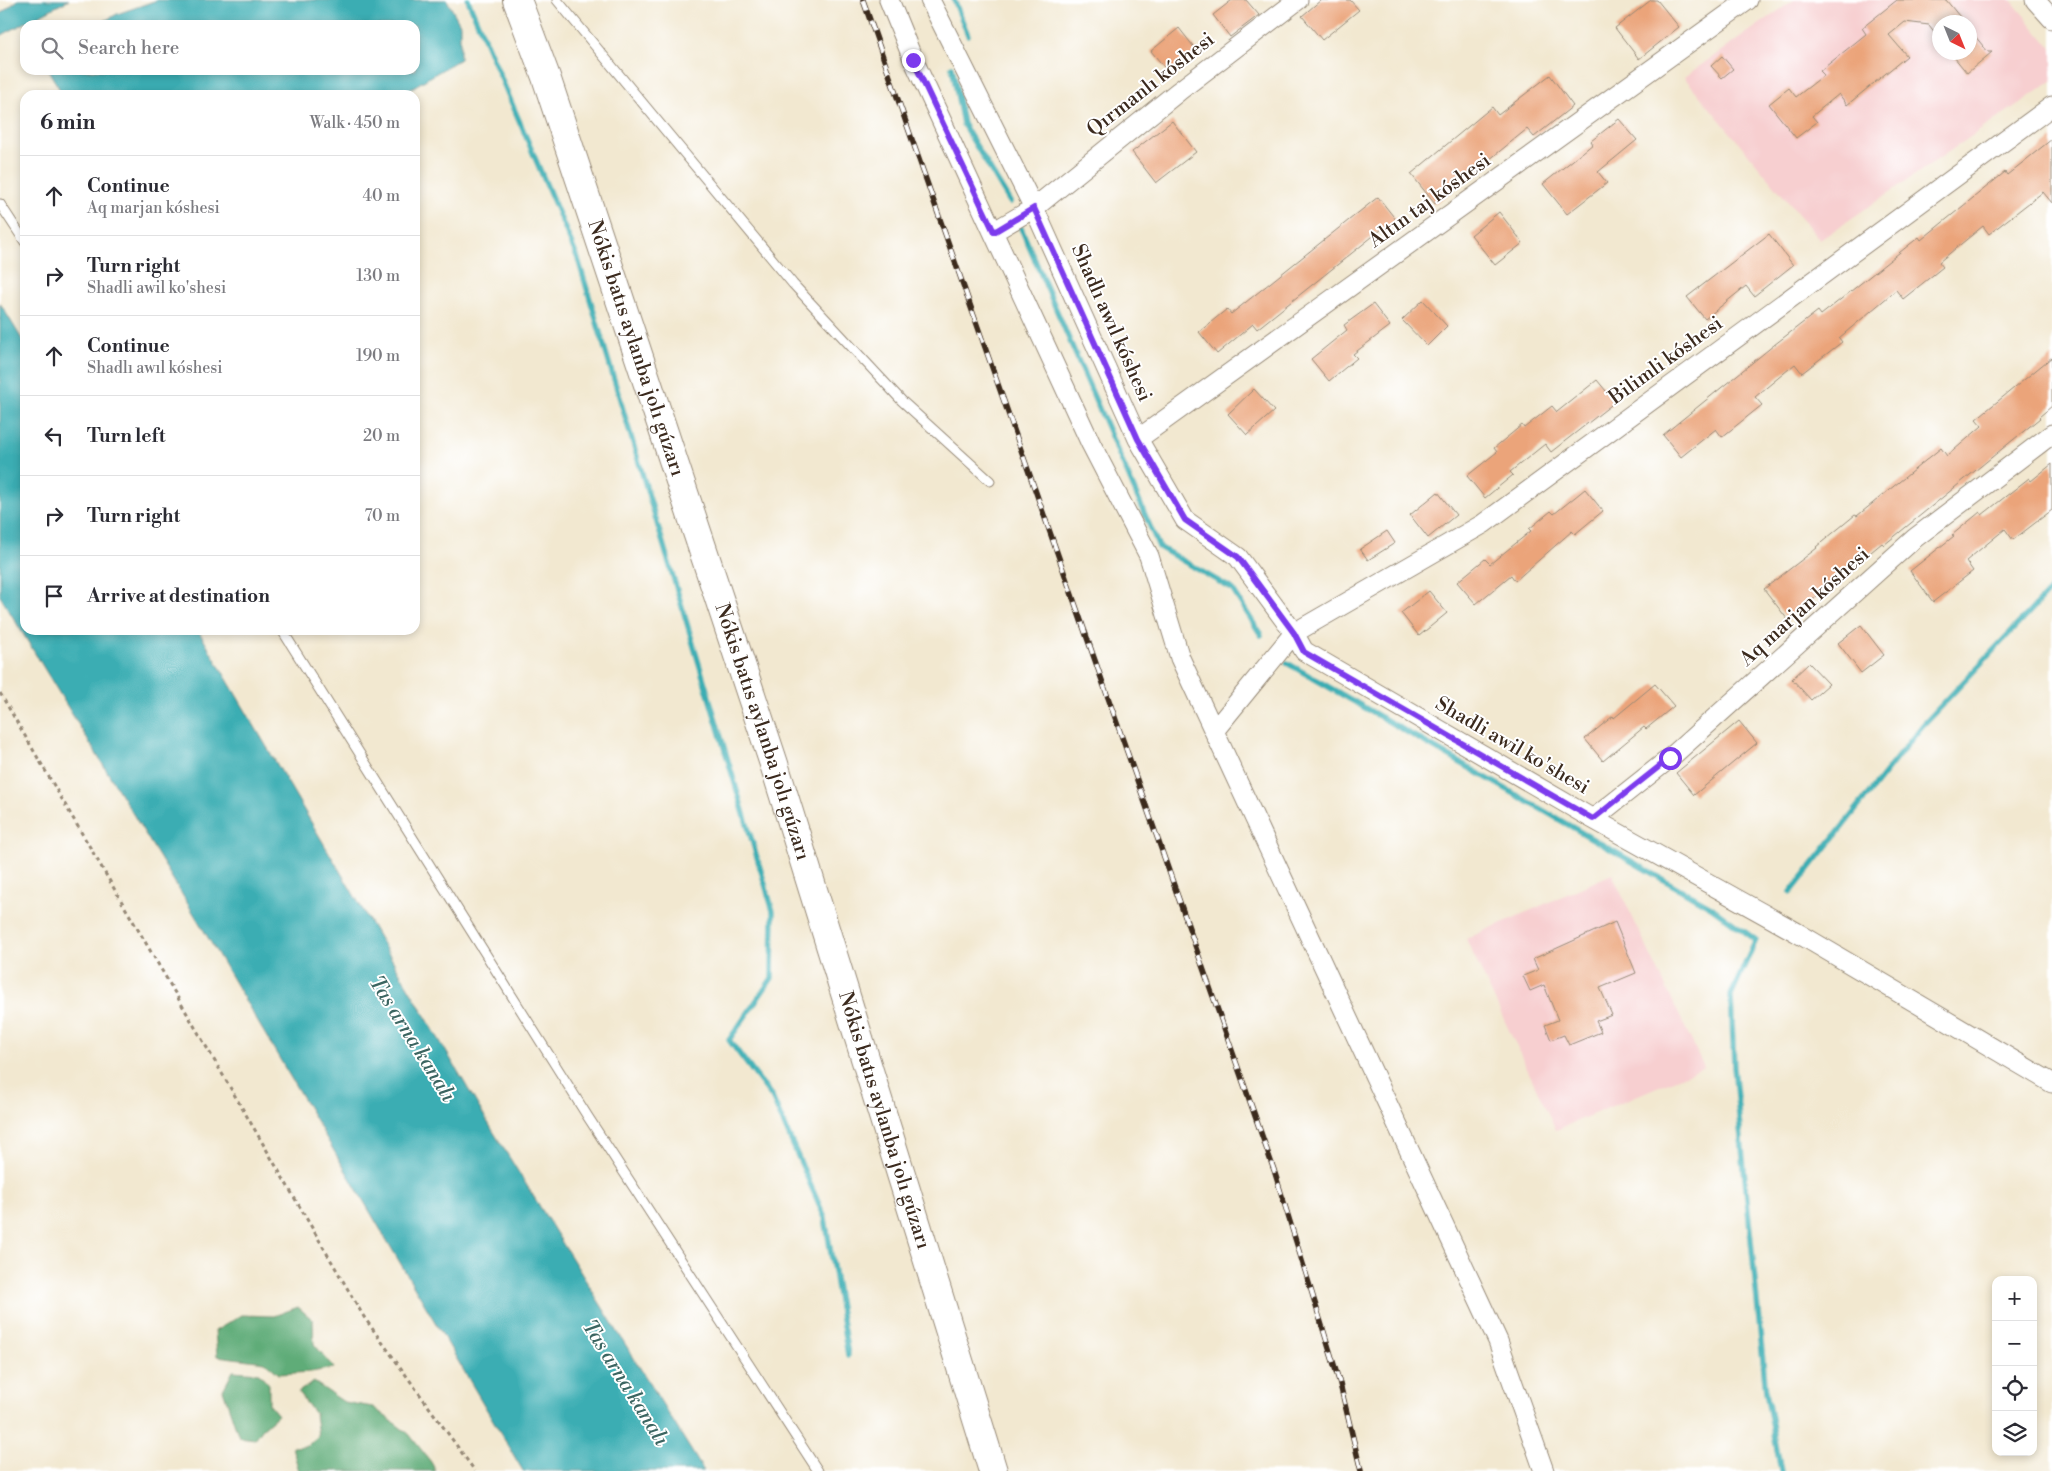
<!DOCTYPE html>
<meta charset="utf-8">
<style>
:root{--surface:#fff;--page:#f2f2f3;--text:#2b2b33;--muted:#7c7c81;--line:#e1e1e2}
body{margin:0;font-family:"Libre Bodoni",serif;background:var(--page);color:var(--text)}
.controls{position:absolute;right:15px;bottom:15px;display:grid;overflow:hidden;border-radius:10px;box-shadow:0 2px 8px #0003}
.controls button{width:45px;height:45px;display:grid;place-items:center;padding:0;border:0;border-bottom:1px solid var(--line);background:var(--surface);color:var(--text);font:25px sans-serif}
.compass{position:absolute;left:1932px;top:15px;width:45px;height:45px;border-radius:50%;background:var(--surface);box-shadow:0 2px 8px #0003;rotate:137deg}
.stop{position:absolute;width:15px;height:15px;margin:-11px;border:4px solid #7c3aed;border-radius:50%;background:#fff}
.stop.end{background:#7c3aed;border-color:#fff;box-shadow:0 1px 5px #0008}
.list{margin:0;padding:0;list-style:none}
h2{display:flex;justify-content:space-between;align-items:center;height:65px;margin:0;padding:0 20px;font-size:21px}
h2 small{font-size:16px;font-weight:400;color:var(--muted)}
.list li{display:grid;grid-template-columns:32px 1fr auto;gap:15px;align-items:center;box-sizing:border-box;height:80px;padding:0 20px;border-top:1px solid var(--line)}
.list b{display:block;font-size:19px;white-space:nowrap}
.list p{margin:0;font-size:16px;white-space:nowrap;color:var(--muted)}
.list em{font-size:16px;font-style:normal;color:var(--muted)}
.icon{flex:none;width:28px;height:28px;fill:none;stroke:currentColor;stroke-width:2;stroke-linecap:round;stroke-linejoin:round}
.map{position:relative;flex:none;width:2052px;height:1471px;overflow:hidden}
.search{position:absolute;background:var(--surface);box-shadow:0 2px 8px #0003;left:20px;top:20px;width:400px;height:55px;display:flex;align-items:center;gap:12px;box-sizing:border-box;padding:0 18px;border-radius:15px;color:var(--muted);font-size:19px}
.panel{position:absolute;background:var(--surface);box-shadow:0 2px 8px #0003;left:20px;top:90px;width:400px;height:545px;border-radius:15px}
.map>svg:first-child{display:block}
</style>
<div class="map">
<svg width="2052" height="1471" viewBox="0 0 2052 1471">
<rect width="100%" height="100%" fill="#fff"/>
<filter id="ink" filterUnits="userSpaceOnUse"><feTurbulence type="fractalNoise" baseFrequency=".02" numOctaves="2"/><feDisplacementMap in="SourceGraphic" scale="10" xChannelSelector="R" yChannelSelector="G"/><feConvolveMatrix kernelMatrix="1 2 1 2 8 2 1 2 1" color-interpolation-filters="sRGB"/></filter>
<filter id="wash" filterUnits="userSpaceOnUse"><feTurbulence type="fractalNoise" baseFrequency=".0096" numOctaves="4" result="noise"/><feDisplacementMap in="SourceGraphic" scale="20" xChannelSelector="R" yChannelSelector="G"/><feGaussianBlur stdDeviation="1.12" result="paint"/><feColorMatrix in="noise" values="0 0 0 0 0 0 0 0 0 0 0 0 0 0 0 0 0 1.4 0 .05"/><feComposite in="paint" operator="in"/></filter>
<g filter="url(#wash)">
<rect width="100%" height="100%" fill="#f2e8d0"/>
<path fill="#f7cfd0" fill-rule="evenodd" d="M1794,0H2011L2052,49V81L1820,240L1684,77ZM1940,22H1970V52H1940Z
M1612,874L1704,1067L1556,1130L1466,939Z"/>
<path fill="#5eac78" stroke="#4c6b4b" d="M298,1307L313,1320L314,1344L334,1368L311,1372L279,1374L265,1362L217,1356L215,1331L242,1315L274,1316Z
M233,1371L259,1373L269,1384V1404L278,1415L262,1429L255,1439L239,1437L223,1390Z
M314,1382L344,1402L373,1407L409,1434L431,1462L436,1471H299L292,1447L307,1446L318,1436L315,1414L298,1392Z"/>
<path fill="#3badb3" stroke="#3b6c68" d="M18,0H69L0,36V14Z
M157,0H447L460,24V59L400,95H63L48,70H415V25H97L117,14Z
M0,303L25,344V630H198L493,1131L704,1471H523L197,919L0,596Z"/>
<g fill="none" stroke-linecap="round" stroke-linejoin="round">
<path stroke="#3badb3" stroke-width="5.5" d="M468,0L578,259L773,911L772,978L729,1040L772,1097L825,1218L848,1355
M954,0L968,35
M952,67L963,124L1010,202
M1021,228L1159,547L1232,589L1261,635
M1287,663L1711,907L1756,940L1731,995L1734,1067L1766,1392L1781,1471
M1791,892L1922,726L2052,588"/>
</g>
<g id="blocks">
<path fill="#eba47a" d="M1232,0H1246L1259,15L1230,37L1213,15Z
M1321,0H1350L1359,10L1322,40L1302,16Z
M1651,0H1657L1679,27L1639,59L1615,28Z
M1897,0H1946L1964,22H1940V39L1929,25L1905,22L1889,35L1907,56L1847,105L1839,94L1812,116L1817,122L1796,138L1769,104L1789,88L1796,97L1824,75L1820,71L1866,34L1862,28Z
M1179,28L1197,51L1169,73L1151,51Z
M1970,30L1988,52H1992L1967,73L1950,52H1970Z
M1722,56L1733,69L1722,78L1711,66Z
M1550,75L1573,106L1534,137L1527,129L1435,204L1411,174L1492,107L1498,115Z
M1619,119L1637,140L1598,172L1607,183L1567,214L1543,184L1593,144L1591,141Z
M1172,121L1196,152L1156,183L1132,152Z
M2052,139V203L2043,192L1989,234L1983,226L1939,262L1943,267L1903,299L1896,290L1839,338L1842,342L1802,373L1795,364L1755,397L1762,405L1722,437L1716,429L1681,457L1663,435L1774,345L1818,311L1821,315L1919,237L1921,240L2005,172L2007,175Z
M1378,197L1397,221L1384,231L1382,229L1257,329L1253,324L1217,354L1199,332L1227,309L1231,314Z
M1499,212L1523,243L1495,265L1471,235Z
M1769,234L1793,265L1754,296L1746,286L1705,319L1687,297Z
M1423,300L1447,326L1427,346L1402,320Z
M1373,304L1390,326L1353,354L1357,358L1329,381L1311,359L1347,330L1344,325Z
M2052,357V406L2039,417L2040,418L1884,545L1882,543L1788,620L1764,589L1817,548L1816,547L1855,515L1857,516L1941,448L1947,456L1982,426L1976,419Z
M1597,380L1615,402L1551,452L1545,444L1510,472L1513,475L1485,498L1467,476L1497,452L1494,448L1522,425L1524,428L1552,406L1557,412Z
M1254,389L1274,411L1247,435L1228,414Z
M2052,464V510L2013,540L2005,529L1966,561L1973,571L1933,602L1910,571L1954,536L1952,535L1980,512L1982,515L2029,478L2031,481Z
M1585,489L1603,511L1575,534L1572,531L1515,581L1511,575L1476,604L1457,582L1485,559L1490,564L1531,531L1529,529L1551,511L1554,514Z
M1438,492L1456,515L1428,538L1410,515Z
M1387,531L1395,543L1368,560L1360,549Z
M1429,591L1447,613L1419,636L1401,613Z
M1861,625L1884,655L1861,673L1838,643Z
M1809,663L1829,684L1811,700L1792,679Z
M1655,684L1674,706L1646,729L1644,727L1603,761L1585,739L1613,716L1614,718Z
M1739,721L1757,743L1694,795L1676,773Z
M1615,922L1636,973L1600,988L1612,1015L1596,1021L1601,1032L1569,1045L1564,1035L1551,1040L1545,1025L1558,1020L1544,985L1530,991L1523,976L1538,970L1533,959Z"/>
</g>
</g>
<g filter="url(#ink)">
<use href="#blocks" fill-opacity="0" stroke="#968977" stroke-width="1"/>
<g fill="none" stroke-linecap="round" stroke-linejoin="round">
<g stroke="#968977" stroke-width="11">
<path id="service" d="M557,0L793,284L902,401L990,481
M0,204L25,242
M282,630L588,1117L818,1471"/>
</g>
<g stroke="#968977" stroke-width="21">
<path id="minor" d="M889,0L913,59L1091,444L1149,556L1180,658L1498,1341L1544,1471
M930,0L1034,208L1138,439L1185,520L1238,557L1294,633L1304,651L1593,819L1796,932L2052,1083
M2035,0L2052,19
M993,232L1034,208L1179,91L1298,0
M1138,439L1748,0
M1214,731L1294,633L1483,524L2052,106
M1593,819L1670,758L1915,538L2052,434"/>
</g>
<g stroke="#968977" stroke-width="30">
<g id="primary">
<path id="s1" d="M517,0L546,77L774,764L993,1471"/>
</g>
</g>
<path stroke="#968977" stroke-width="3" stroke-dasharray="4 4" stroke-linecap="butt" d="M0,693L364,1317L475,1471"/>
<use href="#service" stroke="#fff" stroke-width="9"/>
<use href="#minor" stroke="#fff" stroke-width="19"/>
<use href="#primary" stroke="#fff" stroke-width="28"/>
<g stroke="#3b2a1e" stroke-width="5.5">
<path id="rail" d="M863,0L1274,1170L1340,1384L1361,1471"/>
</g>
<use href="#rail" stroke="#fff" stroke-width="4" stroke-dasharray="11" stroke-linecap="butt"/>
</g>
</g>
<g fill="none" stroke-linecap="round" stroke-linejoin="round" filter="url(#ink)">
<path stroke="#7c3aed" stroke-width="6" d="M913,60L994,232L1034,208L1138,439L1185,520L1238,557L1294,633L1304,652L1593,819L1670,758"/>
</g>
<g text-anchor="middle" dominant-baseline="central" stroke-width="4" stroke-linejoin="round" paint-order="stroke">
<g font-size="20" fill="#3b2a1e" stroke="#fff">
<text transform="translate(1151 85) rotate(-38)">Qırmanlı kóshesi</text>
<text transform="translate(1430 201) rotate(-36)">Altın taj kóshesi</text>
<text transform="translate(1111 323) rotate(66)">Shadlı awıl kóshesi</text>
<text stroke="none"><textPath href="#s1" startOffset="368">Nókis batıs aylanba jolı gúzarı</textPath></text>
<text transform="translate(1666 361) rotate(-36)">Bilimli kóshesi</text>
<text transform="translate(1805 607) rotate(-42)">Aq marjan kóshesi</text>
<text stroke="none"><textPath href="#s1" startOffset="772">Nókis batıs aylanba jolı gúzarı</textPath></text>
<text transform="translate(1512 746) rotate(30)">Shadli awil ko'shesi</text>
<text stroke="none"><textPath href="#s1" startOffset="1179">Nókis batıs aylanba jolı gúzarı</textPath></text>
</g>
<g font-size="21" font-style="italic" fill="#3b6561" stroke="#fff">
<text transform="translate(412 1039) rotate(58)">Tas arna kanalı</text>
<text transform="translate(625 1383) rotate(58)">Tas arna kanalı</text>
</g>
</g>
</svg>
<div class="controls">
<button>+</button>
<button>−</button>
<button><svg class="icon" aria-label="locate" viewBox="0 0 24 24"><circle cx="12" cy="12" r="6"/><path d="M12 2v4M12 18v4M2 12h4M18 12h4"/></svg></button>
<button><svg class="icon" aria-label="layers" viewBox="0 0 24 24"><path d="M12 4l9 5-9 5-9-5zM3 14l9 5 9-5"/></svg></button>
</div>
<svg class="compass" viewBox="-18 -18 36 36"><path d="M0-13l5 13h-10z" fill="#e53935"/><path d="M0 13l5-13h-10z" fill="#7c7c81"/></svg>
<div class="stop" style="left:1670px;top:758px"></div>
<div class="stop end" style="left:913px;top:60px"></div>
<div class="search"><svg class="icon" aria-label="search" viewBox="0 0 24 24"><circle cx="10" cy="10" r="6"/><path d="M15 15l6 6"/></svg>Search here</div>
<section class="panel">
<h2>6 min<small>Walk · 450 m</small></h2>
<ul class="list">
<li><svg class="icon" aria-label="ahead" viewBox="0 0 24 24"><path d="M12 20V5M6 11l6-6 6 6"/></svg><div><b>Continue</b><p>Aq marjan kóshesi</p></div><em>40 m</em></li>
<li><svg class="icon" aria-label="right" viewBox="0 0 24 24"><path d="M7 20v-9h11M14 6l5 5-5 5"/></svg><div><b>Turn right</b><p>Shadli awil ko'shesi</p></div><em>130 m</em></li>
<li><svg class="icon" aria-label="ahead" viewBox="0 0 24 24"><path d="M12 20V5M6 11l6-6 6 6"/></svg><div><b>Continue</b><p>Shadlı awıl kóshesi</p></div><em>190 m</em></li>
<li><svg class="icon" aria-label="left" viewBox="0 0 24 24"><path d="M17 20v-9H6M10 6l-5 5 5 5"/></svg><div><b>Turn left</b></div><em>20 m</em></li>
<li><svg class="icon" aria-label="right" viewBox="0 0 24 24"><path d="M7 20v-9h11M14 6l5 5-5 5"/></svg><div><b>Turn right</b></div><em>70 m</em></li>
<li><svg class="icon" aria-label="arrive" viewBox="0 0 24 24"><path d="M6 21V4h12l-3 4 3 4H6"/></svg><div><b>Arrive at destination</b></div></li>
</ul>
</section>
</div>
